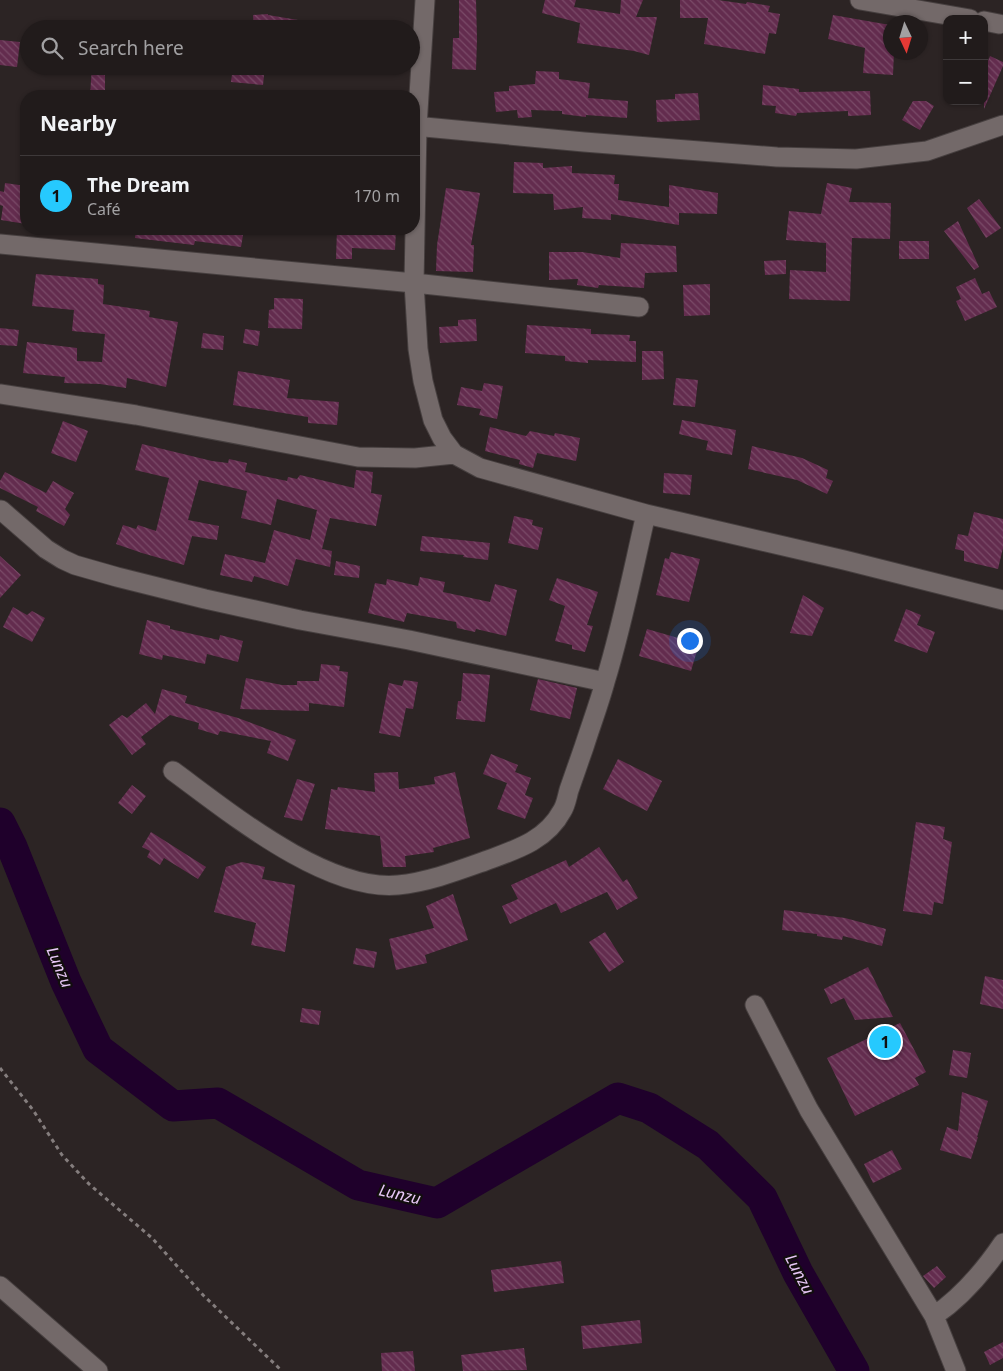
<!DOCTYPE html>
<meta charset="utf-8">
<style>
:root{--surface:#211b1b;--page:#2d2828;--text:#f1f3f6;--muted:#a2a1a3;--line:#3e393a;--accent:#26c9fe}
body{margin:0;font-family:"Noto Sans",sans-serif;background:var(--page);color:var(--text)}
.controls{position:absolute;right:15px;top:15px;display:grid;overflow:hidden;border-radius:10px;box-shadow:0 1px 4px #0004}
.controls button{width:45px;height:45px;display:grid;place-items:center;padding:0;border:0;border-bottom:1px solid var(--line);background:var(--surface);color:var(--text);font:25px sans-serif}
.compass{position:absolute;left:883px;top:15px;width:45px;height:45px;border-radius:50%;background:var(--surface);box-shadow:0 1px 4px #0004;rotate:176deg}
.you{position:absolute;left:689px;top:640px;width:18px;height:18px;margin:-12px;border:4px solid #fff;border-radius:50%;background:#1a73e8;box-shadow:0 0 0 8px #1a73e833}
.badge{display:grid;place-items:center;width:32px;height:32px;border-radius:50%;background:var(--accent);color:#111;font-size:16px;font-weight:700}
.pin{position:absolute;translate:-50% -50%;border:2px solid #fff;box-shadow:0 1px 5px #0006}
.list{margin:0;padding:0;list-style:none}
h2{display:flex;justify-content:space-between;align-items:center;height:65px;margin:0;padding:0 20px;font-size:21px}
h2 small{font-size:16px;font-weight:400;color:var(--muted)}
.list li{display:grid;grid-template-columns:32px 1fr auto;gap:15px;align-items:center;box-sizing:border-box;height:80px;padding:0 20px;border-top:1px solid var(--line)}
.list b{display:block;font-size:19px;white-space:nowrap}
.list p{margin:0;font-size:16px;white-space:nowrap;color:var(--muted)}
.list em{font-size:16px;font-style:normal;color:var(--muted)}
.icon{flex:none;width:28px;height:28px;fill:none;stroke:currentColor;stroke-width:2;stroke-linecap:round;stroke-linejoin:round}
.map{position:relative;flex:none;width:1003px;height:1371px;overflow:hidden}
.search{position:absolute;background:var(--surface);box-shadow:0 1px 4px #0004;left:20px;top:20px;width:400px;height:55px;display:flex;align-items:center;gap:12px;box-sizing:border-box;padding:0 18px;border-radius:28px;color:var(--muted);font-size:19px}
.panel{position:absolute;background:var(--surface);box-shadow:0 1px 4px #0004;left:20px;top:90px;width:400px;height:145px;border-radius:20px}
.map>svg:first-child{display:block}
</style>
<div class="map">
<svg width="1003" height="1371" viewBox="0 0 1003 1371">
<defs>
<pattern id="building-back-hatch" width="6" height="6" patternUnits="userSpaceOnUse" patternTransform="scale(1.25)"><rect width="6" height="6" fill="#632c4e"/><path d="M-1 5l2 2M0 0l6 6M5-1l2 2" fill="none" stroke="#7a4b68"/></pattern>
</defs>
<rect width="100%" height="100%" fill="#2c2424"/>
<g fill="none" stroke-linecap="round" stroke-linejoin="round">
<path stroke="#1f002b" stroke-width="31" d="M0,823L12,847L66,982L98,1049L173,1106L218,1103L358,1185L437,1203L618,1098L649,1108L708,1145L762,1198L798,1273L854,1371"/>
</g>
<path fill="url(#building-back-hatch)" d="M459,0H476L477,39L476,70L452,69L453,38H459Z
M545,0H576L574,7L620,14L621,0H643L636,17H657L649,55L634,51L577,43L580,23L542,13Z
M680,0H718L746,4L747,2L770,6L768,12L780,14L776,34L769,33L765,54L704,44L708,18H680Z
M268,14V15L304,21L303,29H254L253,15Z
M833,15L890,25V52H894L893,75L863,73L865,48L828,39Z
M0,40L20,42L17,67L0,65Z
M990,56L1003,62V66L984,109V69Z
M92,66H105V96H90Z
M233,66H265L263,85L231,82Z
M536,71L559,72V79L590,83L588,98L628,101L627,118L586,115V117L562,114V111L531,110L532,117L518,118L517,110L496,112L494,92L509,91V86L535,84Z
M763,85L799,89V92L870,91L871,115L848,116V111L797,113L796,116L775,113L776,106L762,105Z
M698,93L700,120L657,122L656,100L675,99V94Z
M913,101H926L934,106L920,130L902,120Z
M514,162L543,163V168L572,166V173L615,175L614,184H619L618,200L669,207V185L718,193L717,214L679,213V225L611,214V220L582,218L583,207L554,210L553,194L513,193Z
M5,183L26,186V224L1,220L3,206L0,205V191L4,192Z
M827,183L852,188L849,202L891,203L890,239L852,238L850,301L789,299L790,270L826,272V243L786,240L789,211L821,214Z
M446,188L480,193L471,245H474L473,272L436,271L437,245Z
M979,199L1001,228L986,238L967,208Z
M958,221L979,267L974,270L944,231Z
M136,229H244L241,247L195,241L194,245L135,238Z
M337,229H396L395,250L352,248V259H336Z
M899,241H929V259H899Z
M621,243L676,246L677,272L645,273L644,288L599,285L598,288L577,285L578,279L549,280V252H582L620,258Z
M786,260V274L765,275L764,261Z
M36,274L98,279V284L104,285L103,304L150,311L149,317L178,322L166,387L127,378L126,388L100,384L64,383L65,377L23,373L27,342L77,348V361L102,362L105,334L72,331L74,310L32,306Z
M975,278L982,294L989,291L997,307L965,321L956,301L961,299L956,287Z
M710,284V315L684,316L683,285Z
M274,298L303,299L302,329L268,328L269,310L274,309Z
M476,319L477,341L440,343L439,327L458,326V320Z
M527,325L591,329V334L630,335L629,341H636V362L588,360V363L565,361V356L525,353Z
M0,328L19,330L17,346L0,345Z
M245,329L260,331L258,346L243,343Z
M203,333L224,336L223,350L201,348Z
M642,351H663L664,379L642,380Z
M238,371L290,380L287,398L339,402L337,425L308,423V417L233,405Z
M676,378L698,380L695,407L673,405Z
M484,383L503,386L497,419L479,415L481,409L457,405L461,387L482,391Z
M682,420L736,430L732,455L706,450L708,441L679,434Z
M63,421L88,431L76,462L51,453Z
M490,427L526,436L530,431L554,436L555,433L580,438L576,461L537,453L533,468L519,464L520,460L485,451Z
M142,444L212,461L228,463L229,459L247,463L245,472L287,481L288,477L297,479L300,475L354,488L356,470L373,472L371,493L382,495L376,526L330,518L322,549L332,551L330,567L296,559L288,586L254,576L252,582L220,575L225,554L265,563L274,530L310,540L317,510L277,499L271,525L241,518L247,491L199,480L188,520L219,526L217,540L192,536L184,565L142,553L116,544L123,525L136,529L138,525L156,531L169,478L135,470Z
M752,446L802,458L828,470L826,478L833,481L827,494L797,480L748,469Z
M5,472L46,493L53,481L74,493L65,509L70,515L64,526L36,511L38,507L0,488V481Z
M664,473L692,475L690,495L663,493Z
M974,512L1003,519V548L998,569L964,561V551L955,549L958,534L968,536Z
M514,516L533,520L532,525L543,528L538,550L508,543Z
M422,536L490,543L488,560L463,557L464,555L420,551Z
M671,552L700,559L689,602L656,595L665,558L669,559Z
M0,556L21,575L0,598Z
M336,561L360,566L359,578L334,575Z
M420,577L445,582L443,592L490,602L495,584L517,590L506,636L476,629L475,632L457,628L456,622L407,613L404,622L368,613L375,583L386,585L387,579L418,586Z
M557,578L598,592L587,625L593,626L585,652L572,649V645L555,641L565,606L549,600Z
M803,595L824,608L812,636L790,633Z
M13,607L27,615L32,611L45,618L32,642L3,627Z
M906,609L921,615L917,625L935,632L927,653L894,641Z
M147,620L170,626V629L219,640L220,635L243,641L238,662L207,654L205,664L163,655L162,660L139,654Z
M647,629L699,644L691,671L639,656Z
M321,664L340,666L339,671L348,672L344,707L309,703V711L240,709L246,678L282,685H297V681H319Z
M463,673L490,675L485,722L456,719L458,701H461Z
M538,679L577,688L570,719L530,710Z
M404,680L418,682L413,709L406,708L400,737L379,733L389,683L402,686Z
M162,689L187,696L185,703L238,718L296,740L288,761L267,753L271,741L220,731L218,735L198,729L199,723L170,715L141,737L146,744L132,755L109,725L122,715L127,718L146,703L155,714Z
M491,754L518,765L515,772L531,778L525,795L533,798L525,819L497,809L507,783L483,774Z
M618,759L662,781L647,811L603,789Z
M398,772L399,789L435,784L434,777L455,772L470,838L433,848L434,852L405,856L406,867H383L380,836L325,829L331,789L337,790L338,787L375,792L374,773Z
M297,779L315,784L302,821L284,817Z
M132,785L146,796L132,814L118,803Z
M916,822L945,827L943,839L952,842L943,904L934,902L932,915L903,911Z
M151,832L206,867L198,879L164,858L160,865L147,857L150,851L142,847Z
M599,847L623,882L627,879L638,898L617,910L607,892L561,913L556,903L510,924L502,906L518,899L511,885L566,860L569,867Z
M242,862L265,867L262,879L295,885L285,952L251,945L256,923L214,912L226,867Z
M453,894L468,940L425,955L427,963L396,970L389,939L434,928L426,906Z
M784,910L845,918L886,929L882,946L843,936L842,940L817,936V934L782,930Z
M605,932L624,962L609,972L589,942Z
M356,948L377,952L374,968L353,964Z
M868,967L893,1017L855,1020L844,998L831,1004L824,989Z
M985,976L1003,980V1009L980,1004Z
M302,1008L321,1011L319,1025L300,1022Z
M900,1023L926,1072L915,1078L919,1085L855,1116L827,1058Z
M953,1050L971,1053L967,1078L949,1075Z
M962,1092L988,1101L977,1137H978L971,1159L940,1150L947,1127L958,1131Z
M892,1150L902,1169L873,1183L864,1164Z
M561,1261L564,1283L494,1292L491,1270Z
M937,1266L946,1277L934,1288L923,1276Z
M640,1320L642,1343L583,1349L581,1326Z
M1003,1342V1358L990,1365L984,1352Z
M524,1348L527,1370L463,1371L461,1355Z
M413,1351L415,1371H382L381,1353Z"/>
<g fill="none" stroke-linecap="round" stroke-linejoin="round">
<g stroke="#463f3f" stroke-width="21">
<path id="minor" d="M425,0L417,127L414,283L418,349L423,381L433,420L442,438L454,454L480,468L646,514L844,560L1003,600
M860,0L970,19
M984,21L999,24
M414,126L584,142L777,157L856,159L927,151L1003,125
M0,244L414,283L639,307
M0,394L136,415L358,457L415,458L454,454
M1,510L46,549L62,559L75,565L117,577L205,599L300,620L409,640L605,682
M173,771C229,812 326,892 398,885C428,882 457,871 485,861C515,850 546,841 562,811C566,805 567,797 569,790C574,776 579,761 584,747C591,725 599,704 605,682C622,627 633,570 646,514
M755,1005L809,1110L934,1316L956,1371
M0,1286L98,1371
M934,1316C962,1297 984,1271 1003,1243"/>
</g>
<path stroke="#847d7d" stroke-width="3" stroke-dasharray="4 4" stroke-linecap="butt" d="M0,1068L33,1110L62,1155L89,1184L152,1238L203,1295L282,1371"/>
<use href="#minor" stroke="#736969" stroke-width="19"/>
</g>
<g text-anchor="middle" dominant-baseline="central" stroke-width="4.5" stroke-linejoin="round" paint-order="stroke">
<g font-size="16" font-style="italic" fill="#e8c8f7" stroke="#120e0e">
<text transform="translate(60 967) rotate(67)">Lunzu</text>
<text transform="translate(400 1194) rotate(13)">Lunzu</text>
<text transform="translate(800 1274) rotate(62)">Lunzu</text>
</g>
</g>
</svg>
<div class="controls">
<button>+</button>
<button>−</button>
</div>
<svg class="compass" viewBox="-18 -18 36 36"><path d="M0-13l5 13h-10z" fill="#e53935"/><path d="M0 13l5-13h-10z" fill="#a2a1a3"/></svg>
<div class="you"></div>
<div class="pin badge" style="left:885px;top:1042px">1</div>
<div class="search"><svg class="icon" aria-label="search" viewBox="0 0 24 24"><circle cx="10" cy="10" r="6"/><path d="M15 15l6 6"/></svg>Search here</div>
<section class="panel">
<h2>Nearby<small></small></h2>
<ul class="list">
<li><span class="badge">1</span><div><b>The Dream</b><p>Café</p></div><em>170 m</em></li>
</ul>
</section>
</div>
